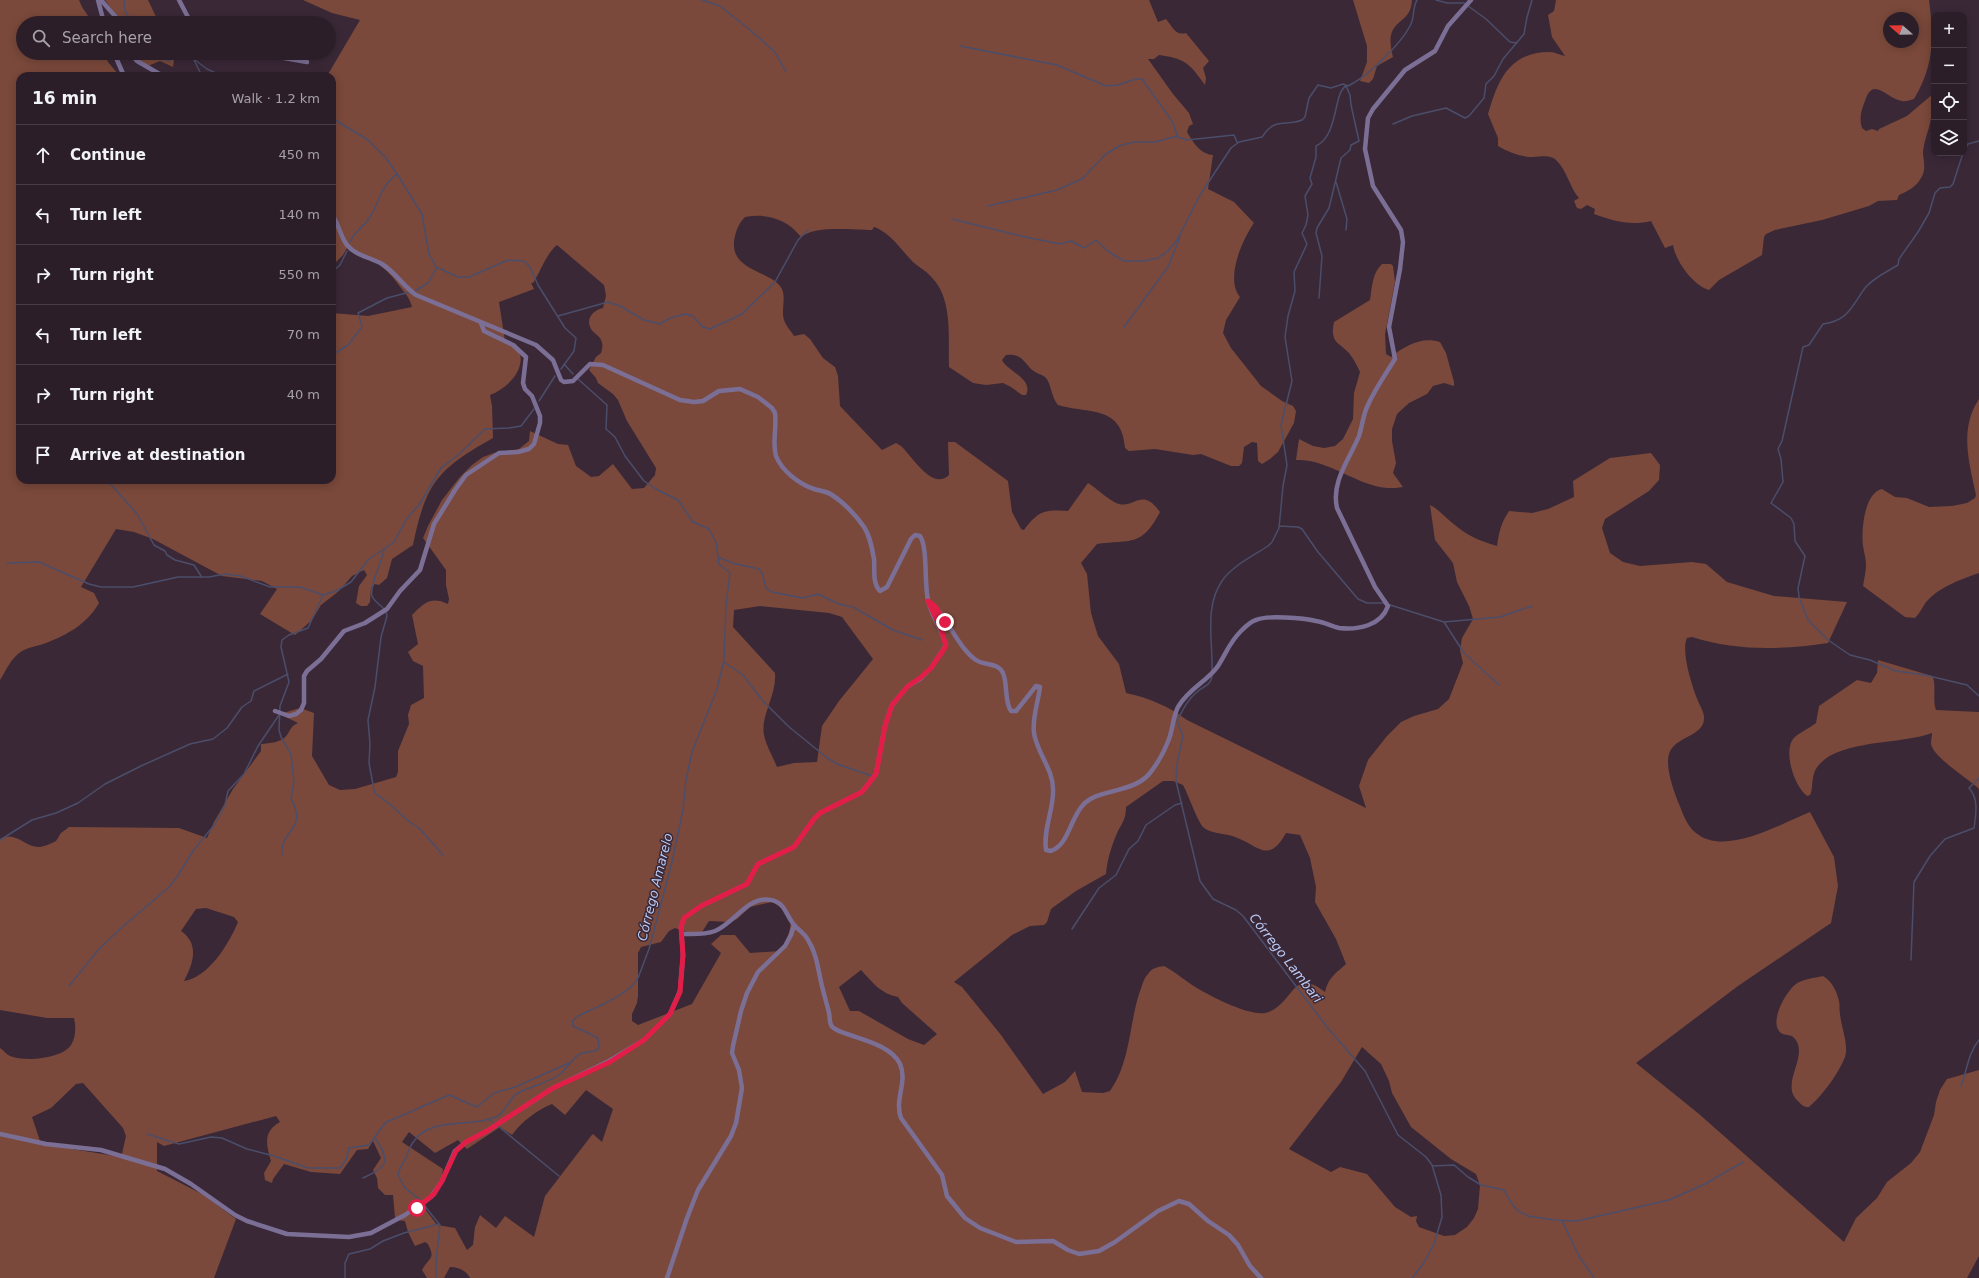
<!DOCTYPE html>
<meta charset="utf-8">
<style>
:root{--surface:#2c1e29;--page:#342731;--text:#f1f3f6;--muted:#a6a2a8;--line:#483c46}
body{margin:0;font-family:"DejaVu Sans",sans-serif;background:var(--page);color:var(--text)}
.controls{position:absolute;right:12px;top:12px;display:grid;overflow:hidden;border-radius:8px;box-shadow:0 2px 10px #0003}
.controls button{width:36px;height:36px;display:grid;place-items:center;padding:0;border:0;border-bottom:1px solid var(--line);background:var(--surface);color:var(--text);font:20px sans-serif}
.compass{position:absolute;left:1883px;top:12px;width:36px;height:36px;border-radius:50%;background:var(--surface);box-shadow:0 2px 10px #0003;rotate:290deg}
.stop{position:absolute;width:12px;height:12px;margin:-9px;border:3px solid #e11d48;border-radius:50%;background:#fff}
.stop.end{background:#e11d48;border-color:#fff;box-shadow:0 1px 4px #0008}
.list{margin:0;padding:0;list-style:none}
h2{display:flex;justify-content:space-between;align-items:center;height:52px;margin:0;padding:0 16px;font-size:17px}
h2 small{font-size:13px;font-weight:400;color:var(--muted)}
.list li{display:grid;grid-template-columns:26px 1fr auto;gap:12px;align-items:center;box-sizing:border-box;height:60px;padding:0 16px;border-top:1px solid var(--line)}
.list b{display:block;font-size:15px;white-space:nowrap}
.list em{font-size:13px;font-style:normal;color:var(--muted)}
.icon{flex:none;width:22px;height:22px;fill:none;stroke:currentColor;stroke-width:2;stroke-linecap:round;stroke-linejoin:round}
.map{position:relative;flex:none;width:1979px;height:1278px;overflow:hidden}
.search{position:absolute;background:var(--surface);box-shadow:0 2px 10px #0003;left:16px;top:16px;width:320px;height:44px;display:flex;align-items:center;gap:10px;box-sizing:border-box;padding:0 14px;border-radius:22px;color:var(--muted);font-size:15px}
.panel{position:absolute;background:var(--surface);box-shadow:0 2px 10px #0003;left:16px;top:72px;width:320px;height:412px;border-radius:12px}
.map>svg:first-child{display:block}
</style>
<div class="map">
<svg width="1979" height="1278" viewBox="0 0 1979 1278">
<rect width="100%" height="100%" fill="#3a2837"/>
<path fill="#7a493b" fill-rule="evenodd" d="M0,0H79L82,7L93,23H23V53H104L108,62L118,74L145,76H20V480H332V313L368,316L412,307C410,299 406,294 401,288C384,264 372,259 347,248L343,255L332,266V207L336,202L332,196V76H327L360,20L332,13L303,0H1149L1158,22L1166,19C1172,26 1175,36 1186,33L1209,61L1203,68L1206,78L1205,85C1189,63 1186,59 1159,55L1154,59H1148L1173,94L1189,113L1193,124L1189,126L1187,132C1193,142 1200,154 1213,155L1208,189L1234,202L1254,223C1242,240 1225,279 1240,297L1226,320L1223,333L1231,348L1261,386L1282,401L1293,406L1296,411L1294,423L1278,452L1270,459L1262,464L1258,461L1257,443L1252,442L1244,447L1242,463L1239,466H1231L1201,454L1193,455L1155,449L1129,451L1125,448C1122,405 1089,414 1058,405C1051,397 1051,382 1045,377C1041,374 1035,373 1031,369C1023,360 1020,353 1006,355L1002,360C1007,371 1034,379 1026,395H1022L1011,387L1003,383L986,385L973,383L949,367C948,340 953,302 934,280C928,272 920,268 913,262C901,250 893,236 877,228L874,227L872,230C852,230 816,225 801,237C787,219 767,213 745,217C740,222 737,228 735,236C726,272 773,270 782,289C786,298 781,311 784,320C786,326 791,331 794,336L804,334L810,339L823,358L835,367L838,376L840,406L882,450L896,443L901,446C913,457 932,491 949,475L948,442H955L1008,481L1012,512L1021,529L1024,530C1038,511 1044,509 1068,511L1088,483C1096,488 1111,502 1119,504C1135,508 1142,487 1160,512C1141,548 1131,539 1097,544L1081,563L1087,574L1091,613L1098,636L1119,664L1126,693C1149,698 1168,706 1187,720L1366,808L1359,786L1368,760L1387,736L1401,722L1414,716L1438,709L1449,699L1463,663L1460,650L1462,638L1473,619L1469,606L1457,582L1453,563L1435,540L1430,505C1438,509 1443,515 1450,521C1466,535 1477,540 1497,546C1499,532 1501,523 1509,511L1532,513L1548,509L1574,497L1573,481L1610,458L1651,453L1660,465L1659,480L1649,491L1605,519L1602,528L1610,553L1623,562L1640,566L1692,562L1706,564L1727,582L1774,596L1847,602L1828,643C1782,650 1736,651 1692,637L1687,638C1681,651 1691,682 1696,696C1698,702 1703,710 1704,716C1706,737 1675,735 1669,754C1665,767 1674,792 1679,804C1683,814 1687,826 1696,833C1725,857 1780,824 1810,812L1834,857L1838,886L1831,923L1738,986L1636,1063L1699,1114L1844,1242L1856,1218L1877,1198L1887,1182L1911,1163L1920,1152L1934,1115L1936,1102L1940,1090L1947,1079L1979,1070V1256L1967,1278H470C466,1270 458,1267 450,1267L444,1278H427L422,1270C429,1257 436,1260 428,1244L425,1242L415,1246L408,1232L405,1221L397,1220L395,1218L393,1195H385L378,1188L377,1178L373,1170L381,1158L373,1141L368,1149L357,1150L340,1174L311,1172L284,1164L273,1179L272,1183L265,1180L264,1173L271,1161C266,1145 263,1131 280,1122L276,1116L164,1146L157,1142V1171L202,1194L236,1219L214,1278H0V1048C3,1050 6,1054 10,1056C24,1062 62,1059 71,1045C76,1037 76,1027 74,1018H47L0,1010V839C16,830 25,848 40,847C45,846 51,844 56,841L61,833L69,827L179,828L207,838L214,822L233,789L261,751V744C270,743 281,743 287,735C291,729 291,726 298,723L280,714L300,708L314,713L312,756L329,785L340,790L355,789L396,777L398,772V751L409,724L408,715L411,705L424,698L423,666L413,661L408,652L418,644L412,615C424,603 431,596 448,604L449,599L446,585V570L423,538L428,526L442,500L460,477L472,465L483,457L494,453L519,449L529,441L530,431L558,444L568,445L576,466L591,477L599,476L613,464L632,489L644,488L655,475L656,468L627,421L618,400L613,394L598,383L596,378L589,370L596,357L601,353C602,350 603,346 602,343C601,336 594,334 591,329C585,318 594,310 603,308L606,296L604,285L557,245C546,254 541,271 533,283H531L534,289L499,302L505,341L516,344C530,366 510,387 490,395L492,406L493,438C438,469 426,482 413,545L392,559L387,578L379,585L375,584L371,588L370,602L367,606H361L356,603L359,586L367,575L364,570L352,576L339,591L321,605L312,620L295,635L260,614L277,589L262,581L222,576L153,539L134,532L116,529L81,587L94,593L99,603C87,624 67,635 46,643C38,646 29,647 22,651C11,658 7,669 0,680ZM760,606L829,613L842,617L873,659L839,701L822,726L817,762L794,763L777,767C773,757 766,745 764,735C760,716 777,695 775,673L733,627L734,610ZM1163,781H1173L1183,785C1188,794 1197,820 1203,827C1210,834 1226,833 1235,837C1258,845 1268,865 1286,833L1300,835L1310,858L1316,887L1315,902L1336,939L1346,964C1336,973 1328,978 1325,992C1291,965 1294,1006 1265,1013C1249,1016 1210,996 1197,988C1185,981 1176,972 1164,966C1157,967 1152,968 1148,974C1143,979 1142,987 1139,994C1129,1026 1130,1063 1110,1091L1103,1093L1082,1092L1075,1071L1065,1082L1043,1094L1001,1035L962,987L954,982L1012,935L1030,926L1044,925L1047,922L1051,909L1055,906L1076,891L1106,874C1107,860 1112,844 1118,831C1123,822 1126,818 1126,807ZM772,902C798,916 792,928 781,951L750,953L735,935H721L711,944L721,953L692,1004L638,1025L632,1021V1014L637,1003L638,996V953L641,947L661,942L669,931L675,928L690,933L702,932L709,921L731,922L737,919L750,907ZM206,908L234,917L238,922C229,944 208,978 184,981C193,964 200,944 181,931L196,909ZM861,970C872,982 881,994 898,997L902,1003L937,1034L924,1045L908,1039L859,1011H850L839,987ZM1362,1047L1381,1064L1389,1081L1392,1093L1411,1127L1451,1159L1476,1174L1480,1185L1478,1209L1474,1218L1467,1227L1455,1235L1444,1236L1419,1227L1416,1221L1417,1216L1411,1217L1395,1207L1367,1174L1340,1167L1331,1172L1289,1149L1341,1082ZM83,1083L123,1128L126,1136L121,1158L109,1155L41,1144L32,1117L51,1108L76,1084ZM586,1090L613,1109L602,1142L593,1134L591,1136L545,1196L534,1237L505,1216L496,1228L480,1215L475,1227L473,1245L467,1250L455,1228L437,1225L422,1205L435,1196L441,1182L443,1169L402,1142L409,1132L435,1153L458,1140L467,1149L500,1127L512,1135C521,1122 537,1110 552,1104L565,1115Z
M105,0H148L159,23H122Z
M1353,0H1412C1411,28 1382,16 1393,57L1377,66L1373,79L1369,83L1360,81L1367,62V46Z
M1556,0H1929C1934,39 1934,65 1914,99C1910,100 1906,102 1902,101C1887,99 1873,75 1865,101C1861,111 1859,118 1862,128L1866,131L1872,129L1878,131L1879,129L1907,116L1934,93C1934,103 1932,113 1930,123C1928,133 1923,143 1923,154C1924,163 1926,170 1921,178C1916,187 1908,191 1899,195L1897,200L1878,201L1869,206L1822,220L1775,230L1766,234L1764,237L1762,255L1719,280L1709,290C1693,285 1676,262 1673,245L1665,248L1651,221C1631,226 1613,221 1594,214L1595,209L1587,205L1581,209L1577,208L1574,201L1579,198C1570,188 1567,171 1557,161C1550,154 1541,157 1533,157C1521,157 1508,152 1498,146V138L1488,114C1498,80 1509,52 1550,52C1555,52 1560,55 1565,56L1552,37L1548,15L1554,11ZM1889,18H1913V42H1889Z
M133,53H175L173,67L160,61L148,66L138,60Z
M1382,264H1391L1393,266L1395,282L1385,334L1386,354L1391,357C1404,346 1422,336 1440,342L1446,353L1454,382V386L1444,383L1433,386L1427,394L1409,403L1397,414L1392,429V441L1396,463L1393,473L1403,487C1398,488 1392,488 1387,488C1355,485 1329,459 1296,460L1299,439L1313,446L1324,448L1335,446L1343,439L1353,419L1354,393L1360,372C1357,366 1354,359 1349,353C1337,341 1330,342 1334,322L1370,300C1372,288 1372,273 1382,264Z
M1979,399V573C1960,580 1940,586 1926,602C1922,608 1920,613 1915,618L1905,617L1863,586C1864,579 1866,572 1866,565C1866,558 1864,553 1863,546C1861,531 1864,493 1882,489L1895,497L1907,498L1929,507L1952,506L1967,503L1975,498L1976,495C1969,462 1959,429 1979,399Z
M1878,660L1932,676C1937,683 1932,700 1936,710L1979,712V789C1969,779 1931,756 1931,743C1931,740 1932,736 1932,733C1900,745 1839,739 1818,766C1810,776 1814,788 1810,795L1807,796C1795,787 1783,753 1793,739C1799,732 1809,729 1816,723L1819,706L1857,680L1871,683L1877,673Z
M1823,976C1832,981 1837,992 1839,1001C1840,1005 1839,1010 1840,1014C1841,1027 1849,1044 1845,1057C1839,1073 1822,1096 1809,1107C1803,1107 1802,1105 1798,1101C1778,1084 1813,1053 1792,1036C1789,1035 1785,1035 1783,1034C1766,1026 1786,991 1796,984C1803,979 1814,978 1823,976Z"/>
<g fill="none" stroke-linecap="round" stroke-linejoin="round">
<path stroke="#4b4e6b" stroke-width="1.5" d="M124,0L125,11L132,23
M702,0L720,6L750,30L775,52L786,72
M1436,0L1447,3H1464L1486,19L1510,42L1517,43
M960,46L1057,65L1106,86L1118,85L1136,79H1142L1172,121L1178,137L1187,140L1234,135L1237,142
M143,53L148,59L160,58L169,61L172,58L187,54L207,69L222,76
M194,60L202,76
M332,118L368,140L386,158L397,174L422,214L429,254L436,267L458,277H469L508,260L524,261L530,267L538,285L565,328L576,338L574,351L561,369
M1393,124L1412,116L1446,108L1465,118L1469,116L1484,98L1486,84L1494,76L1503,59L1524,34L1527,17L1532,0
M1964,150L1968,144L1979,141
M1963,153L1953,184L1950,187L1940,188L1935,193L1929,213L1918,232L1899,259L1898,265C1887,272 1874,277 1865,288C1851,307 1849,320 1823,324L1809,345L1803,347L1782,441L1778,449L1781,459L1783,482L1771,503L1791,518L1794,524L1795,541L1805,556L1798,588L1799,597L1808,620L1828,640L1850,655L1870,660L1896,671L1925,675L1967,685L1979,696
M1336,182L1347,219L1346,230
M988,206L1057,190L1082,179L1106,154L1119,146L1134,142H1155L1177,136
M952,219L1025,237L1060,244L1071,241L1084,248L1096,240L1109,252L1124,261H1144L1158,258L1168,251L1177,240L1200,195L1231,148L1239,142L1262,137C1276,116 1285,127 1302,120L1305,117L1309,98L1318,85L1331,88L1343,84L1348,86C1367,77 1400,45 1410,26C1415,18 1412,8 1417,0
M350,242C354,232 362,228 368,220C380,203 379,187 397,174
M332,272L340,265L347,251
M415,291L428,283L437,267
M1319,298L1322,256L1316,233L1317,228L1329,208L1341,158L1350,150L1351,145L1359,141L1351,105L1350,95L1346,86
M558,316L608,302L620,306L644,320L660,324L670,318L685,314L693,316L703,327L710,329L742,314L775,282L798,240L808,230
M1124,327L1168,267L1180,237
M332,355L348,345L362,327L358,313L387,298L410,292
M564,364L573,374
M539,401L555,376
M107,480L137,514L154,545L165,551L167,555L175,560L194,565L201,576
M1279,526L1298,527L1302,529L1318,552L1358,599L1367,603H1384
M384,550C382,562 369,586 372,596C375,604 386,606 387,616L381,637L375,687L368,720L370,744L369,763L374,790L376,794L391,805L407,820L420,829L443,855
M718,557L732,563L759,569L762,573L766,588L772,592L803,598L818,594L839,604L853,607L893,630L922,640
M7,563L39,562L89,584L101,587H133L178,577H209L225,574L241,576L270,587H300L323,595
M1387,604L1444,622L1500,617L1532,606
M1444,622L1464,653L1499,685
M724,662L743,675L763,701L788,726L826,757L837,764L872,776
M1212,671C1213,641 1204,607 1222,581C1232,566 1253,556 1268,546L1272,542L1279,528L1283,486L1287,465L1281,425L1292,381L1285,337L1288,316L1295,291L1294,272L1307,244L1302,233L1306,225L1308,215L1305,196L1312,184L1310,178L1316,157V146C1339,135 1333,93 1346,86
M1212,676C1211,686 1203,686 1197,692C1187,700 1183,710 1177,721L1183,736L1177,764L1176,781L1200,881L1213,899L1236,910L1243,916L1327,1027L1365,1071L1398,1135L1426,1157L1432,1165L1441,1195L1442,1217L1434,1244L1423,1264L1412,1278
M0,840L32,820L56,813L78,803L105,784L141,766L190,744L213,739L227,728L242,707L251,701L254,691L288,674
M282,855C279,830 309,830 291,799L294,782L291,754L281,737L279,730L280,706L289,682L281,647L282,640L289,635L308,628L323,595L336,591L351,582L368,560L394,542L407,518L419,505L441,468L458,455L485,429L509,428L521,426L534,409
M1072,929L1099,888L1116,875L1129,849L1138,841L1146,825L1175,805L1182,803
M1911,960L1914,882L1930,856L1945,839L1974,828C1976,814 1979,799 1969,788L1979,778
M69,986L99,949L120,929L169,887L177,877L193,851L215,824L225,805L228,791L244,774L258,746L279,715
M1961,1086C1967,1071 1968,1053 1979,1040
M488,1119L495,1124
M498,1126L559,1176
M147,1134L179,1144L211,1137L222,1138L247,1149L274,1156L308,1168H340L346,1160L349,1148L369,1145L385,1123L389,1121L449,1095L477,1107L494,1093L515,1087L569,1063
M1432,1166L1454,1165L1468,1177L1481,1185L1504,1190L1512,1204L1518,1211L1528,1216L1554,1220L1577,1221L1669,1200L1705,1184L1743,1162
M363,1178C388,1166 391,1162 375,1138
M1562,1221L1579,1256L1594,1278
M345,1278V1263L349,1254L370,1249L383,1241L404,1233L439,1224
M436,1278V1262L440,1225L419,1199L405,1188L398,1175C399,1167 405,1162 407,1155C421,1112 464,1130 496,1117C506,1113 508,1099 518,1093C532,1086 548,1083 560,1074C568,1068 572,1057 582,1053C588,1051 595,1053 599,1048L598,1038L573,1026L572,1021L578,1016C595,1008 630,994 638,978L649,949L672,862L683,810L686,780L692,752L717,689L724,660L726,606L730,573L719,564L716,542L709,529L693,522L678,500L656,489L644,481L625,456L615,437L606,429L607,405L578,379"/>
<path stroke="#7c6f96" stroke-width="4.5" d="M98,0L104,23
M101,0L121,23
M179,0L191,23
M114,53L124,76
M130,53L137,61L163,76
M256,53L307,62
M928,601C947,614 956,646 976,660C985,666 998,662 1003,673C1008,685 1004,701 1011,711H1016L1036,686L1040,687C1038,703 1032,718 1034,733C1037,753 1053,769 1053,789C1054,809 1043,829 1046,850L1051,851C1069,844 1070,819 1083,805C1098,788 1133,794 1150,773C1157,764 1165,750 1169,739C1173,728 1173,717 1178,707C1189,688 1208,681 1218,666C1227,652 1229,643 1241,631C1245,627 1251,621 1256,620C1266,615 1304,618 1316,621C1324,622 1331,626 1339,628C1358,630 1381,626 1388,606L1375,587L1337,508C1331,482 1349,460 1359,436C1362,427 1363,416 1367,407C1375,389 1385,375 1395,359L1389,327L1400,269L1403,242L1401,230L1373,186L1365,149L1368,118L1373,109L1405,70L1435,51L1448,26L1471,0
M275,711L289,716L296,714L301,710L304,703V676L307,671L321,659L344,631L365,623L387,609L400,591L420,570L434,524L455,490L466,475L499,453L518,452L529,449L534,444L540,423V416L532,396L525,389L523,383L526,357L513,345L484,331L481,323
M682,934C694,934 704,935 715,931C735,923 750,892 775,901C785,905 786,914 792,922C796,929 804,932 808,940C817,954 818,970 822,986C824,995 827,1004 829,1013C830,1016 829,1021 831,1025C835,1036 889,1039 900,1064C908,1082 894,1099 901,1118L942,1175L947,1196L965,1218L980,1228L1016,1242L1053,1241L1068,1250L1079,1254L1099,1251L1115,1242L1158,1211L1179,1201L1189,1204L1208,1221L1229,1235L1238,1245L1250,1266L1261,1278
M0,1134L46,1144L101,1150L165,1169L191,1184L235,1215L247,1221L287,1234L349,1237L371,1233L405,1215L431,1197L442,1181L455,1151L466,1142L487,1131L553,1088L609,1061L644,1040L670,1014L680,991L683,955L681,927L684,918L701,906L747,884L758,864L794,847L814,819L820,813L862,792L876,774L885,726L892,705L908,686L920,679L931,668L946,645C942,630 931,615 928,600C924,583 928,548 920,536L915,535L911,539L887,587L880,591C872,583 875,569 874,559C872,548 870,536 864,527C856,515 843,502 832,495C826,491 820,491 814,489C799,484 782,471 776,456C772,441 777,428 775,413L772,408L758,397L740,389L719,391L703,401L694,402L680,400L603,365L590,364L573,381L564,382L561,380L553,360L536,345L416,295C403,286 395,272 382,264C370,257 356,256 347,245C340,236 339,224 332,215
M667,1278L687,1218L698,1190L731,1136L736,1123L742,1088L739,1070L732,1053L733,1046L741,1011L747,993L758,972L785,946L791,935L794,925"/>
</g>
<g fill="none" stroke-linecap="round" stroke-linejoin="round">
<path stroke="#e11d48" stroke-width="5" d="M417,1208L434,1194L442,1181L456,1151L466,1142L487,1131L553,1088L610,1062L644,1040L670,1014L680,992L683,955L681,927L684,918L701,906L747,884L758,864L794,847L814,819L820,813L862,792L876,774L885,726L892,705L908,686L920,678L931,668L946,646L941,629L928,601L935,606L945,622"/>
</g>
<g text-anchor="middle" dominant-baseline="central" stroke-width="3" stroke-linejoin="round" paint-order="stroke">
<g font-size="13" font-style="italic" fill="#b9caf5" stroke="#3a2837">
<text transform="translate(655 887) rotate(-76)">Córrego Amarelo</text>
<text transform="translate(1286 958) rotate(52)">Córrego Lambari</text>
</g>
</g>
</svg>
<div class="controls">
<button>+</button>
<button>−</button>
<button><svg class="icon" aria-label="locate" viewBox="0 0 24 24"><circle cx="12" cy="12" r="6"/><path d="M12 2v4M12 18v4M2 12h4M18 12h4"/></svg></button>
<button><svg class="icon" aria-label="layers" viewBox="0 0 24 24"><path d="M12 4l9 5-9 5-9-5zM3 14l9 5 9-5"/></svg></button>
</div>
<svg class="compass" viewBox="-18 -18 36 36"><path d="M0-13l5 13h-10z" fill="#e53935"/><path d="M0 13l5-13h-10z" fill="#a6a2a8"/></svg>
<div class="stop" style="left:417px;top:1208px"></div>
<div class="stop end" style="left:945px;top:622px"></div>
<div class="search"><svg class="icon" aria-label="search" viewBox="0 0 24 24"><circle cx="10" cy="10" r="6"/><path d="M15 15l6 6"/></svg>Search here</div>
<section class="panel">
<h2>16 min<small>Walk · 1.2 km</small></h2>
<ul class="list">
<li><svg class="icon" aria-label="ahead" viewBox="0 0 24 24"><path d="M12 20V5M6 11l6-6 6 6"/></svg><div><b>Continue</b></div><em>450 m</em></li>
<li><svg class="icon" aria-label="left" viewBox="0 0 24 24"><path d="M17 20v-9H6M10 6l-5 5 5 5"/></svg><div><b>Turn left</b></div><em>140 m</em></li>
<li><svg class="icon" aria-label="right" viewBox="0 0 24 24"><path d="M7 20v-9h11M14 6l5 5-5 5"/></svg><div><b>Turn right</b></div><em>550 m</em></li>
<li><svg class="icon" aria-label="left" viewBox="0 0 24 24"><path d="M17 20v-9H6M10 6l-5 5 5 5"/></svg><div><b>Turn left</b></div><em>70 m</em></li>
<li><svg class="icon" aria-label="right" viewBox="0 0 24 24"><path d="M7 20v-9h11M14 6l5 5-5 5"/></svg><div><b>Turn right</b></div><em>40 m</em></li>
<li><svg class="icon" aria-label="arrive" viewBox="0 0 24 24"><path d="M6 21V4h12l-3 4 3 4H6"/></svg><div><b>Arrive at destination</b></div></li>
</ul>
</section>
</div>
